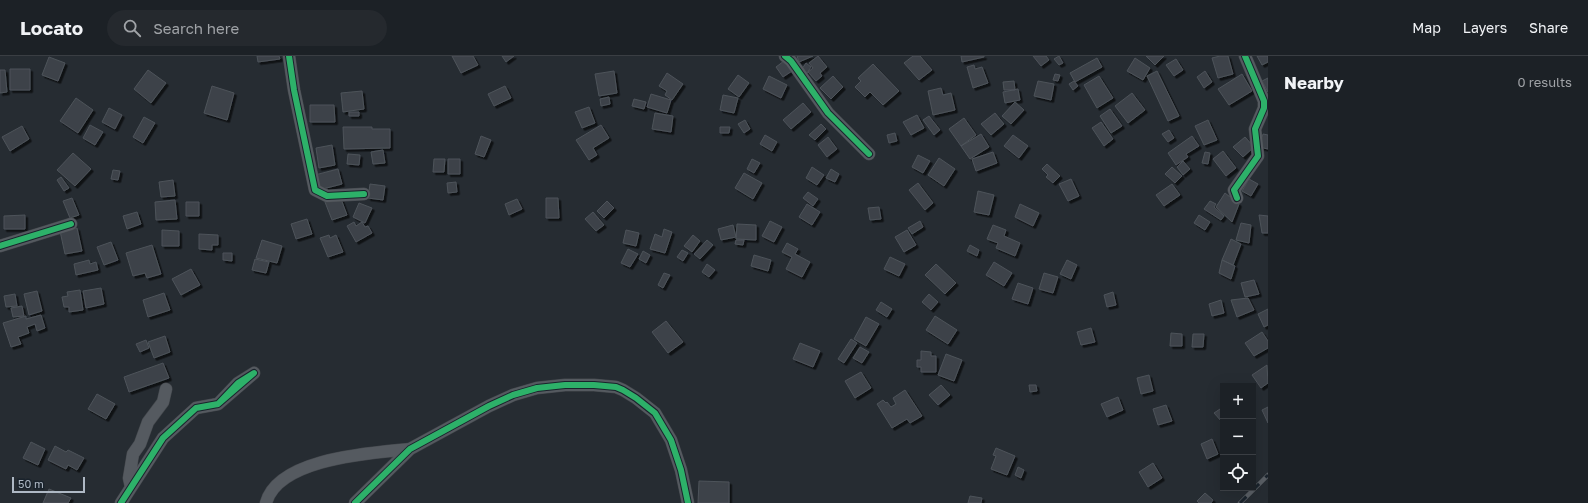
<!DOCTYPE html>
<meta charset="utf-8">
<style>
:root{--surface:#1c2126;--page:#25292e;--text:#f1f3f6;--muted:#a0a3a7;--line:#3a3e43}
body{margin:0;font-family:"Golos Text",sans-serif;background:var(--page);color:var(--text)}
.controls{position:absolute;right:12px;bottom:12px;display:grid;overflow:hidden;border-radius:0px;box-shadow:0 4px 16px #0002}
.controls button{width:36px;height:36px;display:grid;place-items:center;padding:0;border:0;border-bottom:1px solid var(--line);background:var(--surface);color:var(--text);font:20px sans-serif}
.scale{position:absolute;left:12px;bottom:10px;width:73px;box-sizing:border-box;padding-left:4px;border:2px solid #aeb8c4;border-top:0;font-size:11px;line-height:14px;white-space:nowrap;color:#aeb8c4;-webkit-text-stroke:3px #1a232c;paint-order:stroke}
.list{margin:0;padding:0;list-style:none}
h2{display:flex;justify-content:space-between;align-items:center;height:52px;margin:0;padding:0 16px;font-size:17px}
h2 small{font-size:13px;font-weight:400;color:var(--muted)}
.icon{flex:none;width:22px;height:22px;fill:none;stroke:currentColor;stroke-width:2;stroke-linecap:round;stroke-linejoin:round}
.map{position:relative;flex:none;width:1268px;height:447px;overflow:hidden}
header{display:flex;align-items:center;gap:24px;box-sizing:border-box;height:56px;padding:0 20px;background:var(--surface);border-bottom:1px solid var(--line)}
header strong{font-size:19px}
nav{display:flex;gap:22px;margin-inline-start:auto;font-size:14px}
.search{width:280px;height:36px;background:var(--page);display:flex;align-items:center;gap:10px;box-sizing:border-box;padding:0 14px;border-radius:22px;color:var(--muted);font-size:15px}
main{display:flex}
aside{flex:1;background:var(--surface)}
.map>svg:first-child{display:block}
</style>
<header>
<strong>Locato</strong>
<div class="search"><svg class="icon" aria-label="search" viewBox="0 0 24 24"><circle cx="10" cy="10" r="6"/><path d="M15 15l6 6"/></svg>Search here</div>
<nav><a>Map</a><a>Layers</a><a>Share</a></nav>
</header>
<main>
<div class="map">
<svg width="1268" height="447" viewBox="0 0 1268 447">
<defs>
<filter id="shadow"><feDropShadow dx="2.5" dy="2.5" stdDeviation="0" flood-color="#0009"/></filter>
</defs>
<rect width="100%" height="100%" fill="#262c32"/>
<path fill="#3e4349" stroke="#4d535a" filter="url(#shadow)" d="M257,0H279L280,3L258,6Z
M452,0H473L478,9L461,17Z
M502,0H514L506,6Z
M797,0H813L799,6Z
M818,0L827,11L820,17L822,20L816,25L808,16L813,12L809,7Z
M913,0H920L932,14L919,24L904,7Z
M961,0H984V1L962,6Z
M1033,0H1046L1049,4L1041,10Z
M1059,0L1063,7L1059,9L1054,3Z
M1146,0H1164L1155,9Z
M1220,0H1228L1233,18L1218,22L1212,2Z
M1257,0H1268V6L1262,9Z
M49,1L65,7L58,25L42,19Z
M1097,2L1102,11L1075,26L1070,17Z
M1135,2L1150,12L1143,24L1127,15Z
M1176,3L1183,14L1174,20L1166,9Z
M784,5L792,15L783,21L776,11Z
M806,7L811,11L807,17L802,13Z
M873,8L899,35L883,49L870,36L865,41L855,31L861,25L858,22Z
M974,9L975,13L982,11L988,27L973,32L967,11Z
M10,13H30V34H10Z
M0,14H5L7,36L0,37Z
M148,14L166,27L151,47L134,33Z
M614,15L617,37L599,40L595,18Z
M1157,15L1179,60L1168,65L1147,20Z
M1205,15L1212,26L1204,32L1197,21Z
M667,17L683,28L672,44L665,39L667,35L659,30Z
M1055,18L1060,19L1058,25L1053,24Z
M1242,18L1252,35L1229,49L1218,33Z
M738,19L749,27L739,41L728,33Z
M769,20L787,29L781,42L763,33Z
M833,20L843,31L831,43L820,32Z
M1099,20L1113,42L1097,52L1084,29Z
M1268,22V36L1262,25Z
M1014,25L1015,34H1004L1003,26Z
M1038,25L1054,28L1051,44L1034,40Z
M1074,25L1078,30L1073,34L1069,28Z
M212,30L234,37L227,64L204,57Z
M505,30L511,42L494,50L488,38Z
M941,32L943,39L951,37L955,54L933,59L928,35Z
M1018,33L1020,44L1005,47L1003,36Z
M362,35L364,53L343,56L341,37Z
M1132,37L1145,54L1128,67L1115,50Z
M651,38L671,44L667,57L647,51Z
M723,39L738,42L734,57L720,54Z
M609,41L610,48L601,50L600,43Z
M76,42L93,54L78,77L60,65Z
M634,43L646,46L644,53L632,50Z
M1015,46L1024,54L1011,68L1002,60Z
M803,47L811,56L791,73L783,64Z
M310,49H334L335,66H310Z
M589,51L595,67L582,72L575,56Z
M109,52L122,59L115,73L102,66Z
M1110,53L1122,70L1111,77L1100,60Z
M349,56H359V60H349Z
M655,57L673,60L671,76L652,73Z
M995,57L1004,68L991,79L981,68Z
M917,59L924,72L911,79L903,66Z
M929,60L940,74L934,79L923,64Z
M144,61L155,67L143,87L133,81Z
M964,62L976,79L961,90L949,73Z
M745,64L750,73L744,77L738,68Z
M1208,64L1217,84L1204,89L1195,70Z
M1101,66L1113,83L1104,90L1092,72Z
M821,68L826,73L815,84L809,79Z
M90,69L103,76L95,89L83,82Z
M601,69L609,82L593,92L597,99L589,104L576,84Z
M22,70L29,83L10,95L2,81Z
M343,71H372V73H390V92L344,93Z
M720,71H730L729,77H720Z
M1169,74L1174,82L1168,86L1162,78Z
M895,77L897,85L889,87L887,79Z
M981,78L989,91L970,103L961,90Z
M1263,78L1268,79V93L1259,91Z
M765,79L777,86L772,95L760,88Z
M1013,79L1028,90L1019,102L1004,90Z
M481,80L491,84L484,101L475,98Z
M1192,80L1199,90L1186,98L1188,101L1176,109L1168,97Z
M828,81L837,93L827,101L818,89Z
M1245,81L1254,91L1243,101L1233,91Z
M332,89L335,109L319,112L316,92Z
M383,94L385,107L373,108L371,96Z
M1223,95L1236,112L1226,120L1213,103Z
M993,96L997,107L976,115L972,103Z
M1205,96L1210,97L1208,108L1202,107Z
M73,97L91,113L75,130L57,114Z
M348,98L360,99L359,109L347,108Z
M918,99L930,105L923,117L912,111Z
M939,102L955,113L944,130L928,119Z
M434,103H445L444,116H433Z
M448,103H460V118H448Z
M752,103L760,107L754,117L747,113Z
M1183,105L1190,113L1183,119L1177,111Z
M1047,108L1060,120L1053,127L1046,121L1048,119L1042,113Z
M812,111L824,119L817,129L806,122Z
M1172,111L1182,120L1175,127L1165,118Z
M338,113L342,128L319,134L315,119Z
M831,113L839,118L835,126L826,122Z
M113,114L120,115L118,124L111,123Z
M744,117L762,127L753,143L735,132Z
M61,121L69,132L64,135L57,124Z
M1071,123L1079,140L1068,145L1059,128Z
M1249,123L1258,128L1251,140L1242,135Z
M173,124L175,140L161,141L159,126Z
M456,126L457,136L448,137L447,127Z
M918,127L933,147L925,154L909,134Z
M370,128L385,130L383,144L368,142Z
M1172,128L1180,139L1164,150L1156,139Z
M978,135L994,139L989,159L974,156Z
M808,136L818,143L813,150L803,142Z
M1225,137L1239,148L1232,166L1216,151Z
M72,142L79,159L70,162L63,145Z
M546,142H558L559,162H546Z
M334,143H341L347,159L332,164L325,146Z
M517,143L522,153L509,159L505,148Z
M175,144L177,163L156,164L155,146Z
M607,145L614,152L604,162L597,155Z
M1210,145L1216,148L1214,151L1224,160L1221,164L1204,153Z
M186,146H199V160H186Z
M359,147L372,152L365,167L353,161Z
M807,148L820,156L812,169L799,161Z
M1020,148L1039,157L1033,170L1015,161Z
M879,151L881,163L870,164L868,152Z
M137,156L141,168L127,173L123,160Z
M593,156L604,169L596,175L585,163Z
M25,159V173H4V160Z
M1199,159L1210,166L1205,174L1194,167Z
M1259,159L1268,160V177H1262Z
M307,163L312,178L296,183L291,168Z
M770,165L782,171L774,186L762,180Z
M920,165L923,171L912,178L908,172Z
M354,166L356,170L362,166L365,171L368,170L372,177L356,186L347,170Z
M1241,167L1251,169L1249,187L1236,184Z
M737,168L756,169V184L736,183Z
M733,169L736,181L721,184L718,173Z
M993,169L1006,174L1004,180L1020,187L1015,200L996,192L998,187L987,183Z
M77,172L82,195L65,198L60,175Z
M664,173L672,176L665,197L650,193L655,178L662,181Z
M162,174L179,175V190H162Z
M626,174L639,177L636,190L623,187Z
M907,174L916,189L904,196L895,181Z
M199,178L218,179V189H212V194L199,193Z
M329,179L330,182L336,179L343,196L328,201L320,182Z
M693,179L700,185L692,196L684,190Z
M1231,183L1241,188L1233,209L1222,204Z
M262,184L282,190L277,207L256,202Z
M707,184L713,189L700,203L694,198Z
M736,184H744L743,189L735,188Z
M111,186L118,204L104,209L97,191Z
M787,187L798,193L795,198L810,206L802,221L786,213L792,201L782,196Z
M152,189L161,218L147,222L145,217L133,220L126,197Z
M970,189L979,194L977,200L967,195Z
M628,193L638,198L630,211L621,207Z
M682,194L688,197L683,205L677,201Z
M643,195L650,199L646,207L639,203Z
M223,197H232V205L223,204Z
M754,199L771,204L768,215L751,210Z
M890,201L905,208L899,220L884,213Z
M255,203L269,206L266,217L252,214Z
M89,204L90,208L96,206L98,214L76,219L74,208Z
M1067,204L1077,209L1071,223L1060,218Z
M1222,204L1235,210L1231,223L1219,217Z
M994,206L1012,217L1004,230L986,219Z
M707,208L715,214L709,221L702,216Z
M936,208L956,227L945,238L925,219Z
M191,213L200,229L181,239L172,223Z
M664,217L670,219L663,232L658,229Z
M1044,217L1058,221L1053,237L1039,233Z
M1254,224L1259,238L1245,241L1241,227Z
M1018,227L1033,232L1028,248L1012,243Z
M101,232L104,248L86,252L83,235Z
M80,234L83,254L69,256V251H64L62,241L68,240L67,236Z
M37,235L42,255L29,259L24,238Z
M1113,236L1116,249L1107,251L1104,239Z
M164,237L170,254L148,261L143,244Z
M15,238L17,250L6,251L4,240Z
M929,238L938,246L931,254L922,246Z
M1248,242L1254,254L1237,261L1231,244Z
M1221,244L1224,257L1212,260L1209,248Z
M881,246L892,253L887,261L876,254Z
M22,250L24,260L13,261L11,252Z
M1268,253V269L1264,271L1258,258Z
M41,259L45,272L37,275L35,268L27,271L29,277L18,281L21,288L11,291L3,267L26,260V263Z
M935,260L957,274L948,288L926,274Z
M866,261L879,268L866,290L854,283Z
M666,265L683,286L668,297L652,276Z
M1091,272L1095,286L1081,289L1077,276Z
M1262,276L1268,285V292L1254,300L1245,287Z
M1171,277L1182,278V290H1170Z
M1193,278H1204L1203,291H1192Z
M165,280L170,296L154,302L148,286Z
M851,283L857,287L844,307L838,303Z
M146,284L149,292L140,296L136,288Z
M800,287L820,295L813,311L793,303Z
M860,291L869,296L862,307L853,302Z
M921,295L931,296V300H936V316H921V311H917V304H921Z
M946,298L962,304L954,325L938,319Z
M163,307L169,322L129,336L124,321Z
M1267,309L1268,327L1261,332L1252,319Z
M861,316L871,332L855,342L845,325Z
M1149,319L1153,335L1141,338L1137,322Z
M941,329L950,339L938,349L929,339Z
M1029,329H1036L1037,335L1030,336Z
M905,334L922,360L910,367L907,363L892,372L877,348L883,344L886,347L887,346L891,351L896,348L893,342Z
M97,338L115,348L106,363L88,353Z
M1118,341L1123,354L1107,361L1101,348Z
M1166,349L1172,365L1158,369L1153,353Z
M1223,351V366H1222L1214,357Z
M1268,351V367L1262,354Z
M1212,383L1218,398L1207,403L1201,388Z
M31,386L45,393L38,409L23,402Z
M55,390L66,396L68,394L84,402L77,414L68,409L66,413L48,404Z
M996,392L1015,400L1007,419L991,413L996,400L993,399Z
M1153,407L1162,422L1148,431L1139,416Z
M1018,411L1024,414L1021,422L1015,419Z
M699,425L729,426V447H698Z
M49,433L71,442L68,447H43Z
M1205,437L1213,444L1211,447H1199L1197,445Z
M970,440L982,442L981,447H968Z"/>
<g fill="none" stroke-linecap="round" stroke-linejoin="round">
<g stroke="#44484d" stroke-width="13">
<path id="minor" d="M289,0L294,34L315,134L327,140L364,138
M785,0L791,5L828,57L869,98
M1237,142L1234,134L1258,100L1255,73L1264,52V45L1245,0
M0,190L71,168
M131,431L129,422L133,398L140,388L148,366L163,346L166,333
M121,447L163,382L196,352L218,348L254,317L238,327L218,348
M266,447C278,402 371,397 410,393
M355,447L410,393L489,350L513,339L537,332L565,329H594L616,331L623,334L636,342L655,357L671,384L681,414L688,447"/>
</g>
<use href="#minor" stroke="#555a60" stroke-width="12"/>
<g stroke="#595e64" stroke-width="4.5">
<path id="rail" d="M1240,447L1268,419"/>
</g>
<use href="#rail" stroke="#1a232c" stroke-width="3" stroke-dasharray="9" stroke-linecap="butt"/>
<g stroke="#1a232c" stroke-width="8">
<path id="cycleway" d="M289,0L294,34L315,134L327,140L364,138
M785,0L791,5L828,57L869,98
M1237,142L1234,134L1258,100L1255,73L1264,52V45L1245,0
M0,190L71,168
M121,447L163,382L196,352L218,348L254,317L238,327L218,348
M355,447L410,393L489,350L513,339L537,332L565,329H594L616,331L623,334L636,342L655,357L671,384L681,414L688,447"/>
</g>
<use href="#cycleway" stroke="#2db169" stroke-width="6"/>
</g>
</svg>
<div class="controls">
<button>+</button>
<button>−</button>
<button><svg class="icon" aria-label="locate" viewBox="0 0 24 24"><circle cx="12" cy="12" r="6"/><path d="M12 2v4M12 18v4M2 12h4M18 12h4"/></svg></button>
</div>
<div class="scale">50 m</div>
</div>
<aside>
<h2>Nearby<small>0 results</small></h2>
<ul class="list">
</ul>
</aside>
</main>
